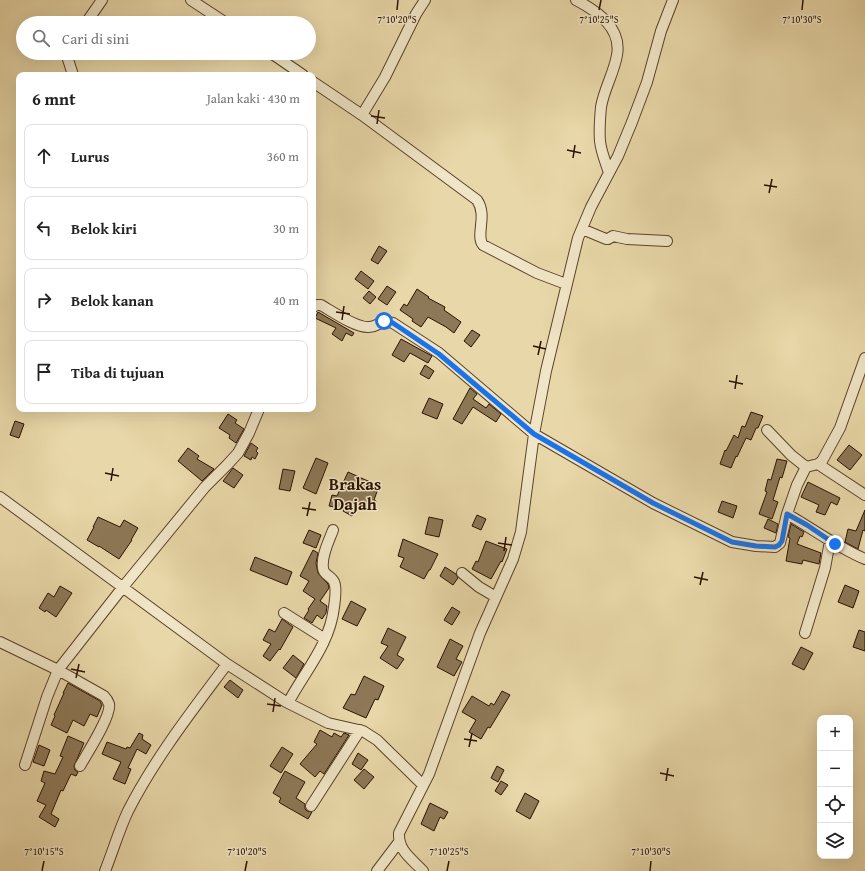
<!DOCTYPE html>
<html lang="id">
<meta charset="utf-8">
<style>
:root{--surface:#fff;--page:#f2f2f2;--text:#222;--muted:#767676;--line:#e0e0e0}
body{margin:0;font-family:"Gentium Book Plus",serif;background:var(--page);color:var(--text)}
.controls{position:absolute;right:12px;bottom:12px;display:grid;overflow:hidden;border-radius:8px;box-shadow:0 4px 16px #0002}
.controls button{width:36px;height:36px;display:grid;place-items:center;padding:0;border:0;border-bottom:1px solid var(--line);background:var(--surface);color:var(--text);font:20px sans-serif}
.stop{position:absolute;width:12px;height:12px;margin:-9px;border:3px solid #1a73e8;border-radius:50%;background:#fff}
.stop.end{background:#1a73e8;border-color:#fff;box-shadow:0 1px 4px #0008}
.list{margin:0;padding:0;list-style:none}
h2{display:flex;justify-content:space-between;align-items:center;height:52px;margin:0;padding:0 16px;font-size:17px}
h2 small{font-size:13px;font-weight:400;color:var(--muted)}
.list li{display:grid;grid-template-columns:26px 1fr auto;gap:12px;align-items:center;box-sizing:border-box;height:64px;margin:0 8px 8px;padding:0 8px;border:1px solid var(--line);border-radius:8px}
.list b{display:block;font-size:15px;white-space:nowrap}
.list em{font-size:13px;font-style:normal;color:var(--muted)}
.icon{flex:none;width:22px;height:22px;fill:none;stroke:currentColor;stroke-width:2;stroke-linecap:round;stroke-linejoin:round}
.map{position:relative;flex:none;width:865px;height:871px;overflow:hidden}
.search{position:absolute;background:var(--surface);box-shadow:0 4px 16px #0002;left:16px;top:16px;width:300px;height:44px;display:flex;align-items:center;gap:10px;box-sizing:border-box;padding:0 14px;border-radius:22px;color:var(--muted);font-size:15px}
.panel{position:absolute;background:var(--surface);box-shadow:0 4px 16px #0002;left:16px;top:72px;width:300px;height:340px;border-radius:8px}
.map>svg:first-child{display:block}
</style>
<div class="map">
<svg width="865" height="871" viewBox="0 0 865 871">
<rect width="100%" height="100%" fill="#e8d7a8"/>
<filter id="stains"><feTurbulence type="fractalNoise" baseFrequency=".005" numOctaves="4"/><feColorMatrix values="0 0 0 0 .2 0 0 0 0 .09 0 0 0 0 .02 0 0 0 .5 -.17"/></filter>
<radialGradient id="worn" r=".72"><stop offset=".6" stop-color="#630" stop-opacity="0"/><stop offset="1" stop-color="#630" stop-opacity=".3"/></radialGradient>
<path fill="#8d7857" stroke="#2a1100" d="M379,246L387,251L378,264L371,260Z
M361,271L374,281L368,289L355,279Z
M387,286L396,292L387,305L378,299Z
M417,289L429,297L428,298L445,307L444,310L461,322L454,333L446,327L428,317L421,327L412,321L413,319L400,310L404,304L407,306Z
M369,291L376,297L370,304L363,298Z
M318,312L354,333L352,336L346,333L342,341L332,334L336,328L315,318Z
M472,330L480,335L471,347L464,341Z
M401,339L432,356L428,363L410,353L404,362L392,355Z
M425,365L434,371L429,379L420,374Z
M470,388L477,394L473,399L486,408L489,404L501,414L496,422L473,407L462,424L453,419Z
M429,398L443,404L437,419L422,413Z
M751,412L763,416L758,428H756L751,440L746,438L737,457L736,456L731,468L720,464L725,450L726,451L734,435L738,438L742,426L745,427Z
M228,414L237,420L235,423L244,429L236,443L229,438L230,435L219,428Z
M15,421L24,424L19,438L10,435Z
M251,443L258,448L256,451L258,453L255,459L252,457L251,460L244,456Z
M849,445L862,455L850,470L837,460Z
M188,448L199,456L197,459L214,469L202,481L178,461Z
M316,458L328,463L316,494L303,488Z
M777,459L787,461L782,478L780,477L773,500L778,502L772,519L759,514L767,492L765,491L768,479L771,480Z
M233,468L243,475L234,488L223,481Z
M283,469L295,471L290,491L279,489Z
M348,472L379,486L374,500L376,501L374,507L361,502V504L359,503L352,516L343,511L344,509L329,506L332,495L337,496Z
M808,482L840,498L837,505L831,502L825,515L816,512L819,505L801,497Z
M722,501L737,506L733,518L718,512Z
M865,510V531L863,530L858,549L845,542L848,529L856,531Z
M477,515L486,519L481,530L472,526Z
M98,517L120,527L124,520L138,528L131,540H132L119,559L99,546V547L87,540L94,527H93Z
M429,517L443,520L439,537L425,534Z
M768,519L778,524L776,533L764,528Z
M791,524L804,532L802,537L800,536L797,544L821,553L819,564L803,560L802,564L786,561L790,538L788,537Z
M309,530L321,535L316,548L303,543Z
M403,539L438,554L430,570H429L424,579L400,567L404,558L398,556Z
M486,541L507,549L502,562L501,561L491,579L472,569L476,561L478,562Z
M313,550L318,553L316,563L318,573L328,584L329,588L320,601L327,606L326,613L322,619L317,615L312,623L304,618L309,610L308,609L315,599L303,591L309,581L300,576Z
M255,557L292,572L287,585L250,570Z
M445,567L456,574L458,578L453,585L440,576Z
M845,585L859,591L853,608L838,602Z
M60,586L72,593L56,617L46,610L45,612L39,608L48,593L54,597Z
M351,601L366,609L357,626L342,619Z
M452,607L460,612L452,625L444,620Z
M282,619L293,627L280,650L279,649L270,661L263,656L271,644L263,640L269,629L275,632Z
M388,628L406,637L397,655L404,659L397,669L380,658L388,646L381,643Z
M859,630L865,632V651L853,647Z
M450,639L463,646L456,659L462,662L454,676L437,667Z
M801,647L813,653L804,670L792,664Z
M293,655L304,664L296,678L283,668Z
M364,676L384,686L378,700L375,699L366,718L343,708L351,694L355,695Z
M230,680L243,690L238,698L224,687Z
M68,683L100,701L102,705L97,717L90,714L84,726L73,720L67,733L51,725L55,716L54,715L64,693H63Z
M502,691L510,695L490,728L488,727L481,739L469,732L476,720L462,712L472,696L489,706L491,703L494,705Z
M320,730L332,737L334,733L341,737L344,733L349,735L324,774L320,771L315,777L300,764L317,744L314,742Z
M139,733L143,735L142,739L151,745L146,754L137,749L128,768L131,769L125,784L113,779L121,762L102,754L107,742L126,749L127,747L130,748Z
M68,736L84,743L74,766L75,770L78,772L76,776L71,774L63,791L61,790L51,814L59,819L55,827L39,817L46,805L37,801L45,783L41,781L44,771L55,774L63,757L60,756Z
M39,745L50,750L44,766L33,762Z
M282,747L293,754L281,773L270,766Z
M358,753L368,760L361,770L352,764Z
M497,766L504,770L498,782L491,778Z
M364,769L374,777L364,789L354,780Z
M285,771L305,782L296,798L305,804V809L307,811L312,812L308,819L280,803L279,802L281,798L273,793Z
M501,781L508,785L501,795L495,791Z
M525,793L539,801L530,819L516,811Z
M430,803L448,812L444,819L440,817L434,831L421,824Z"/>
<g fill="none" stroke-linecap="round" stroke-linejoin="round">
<g stroke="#5a422a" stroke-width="12">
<path id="minor" d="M191,0L226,23
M576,0C597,11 622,28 617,55C614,73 604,89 601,107C600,118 599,130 600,141C601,152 606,163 609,173
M86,23L102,0
M66,53L73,75
M271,53L303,75
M313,82L362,115L477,200C488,216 475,235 483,245L537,273L566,284
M362,115L385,77L416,14L425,0
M582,229L606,239H608L613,236L627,239L667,241
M313,307L317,305H321C333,312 356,328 369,327C379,327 379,319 393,323L439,353L534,434L653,503L732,542L756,546L775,547L780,543L787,514L797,485L806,467L818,464L822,461L840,428L865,358
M767,430L791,455L806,467
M818,464L865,495
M0,497L227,664L286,702L328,723L363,731L377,740L423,785
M787,514C813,529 837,547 865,559
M462,573L479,587L496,597
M284,613L325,639
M805,633L825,568L830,541
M0,642L58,670L104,696C106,698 108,701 109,704C112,715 86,755 80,766
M288,703C305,671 330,644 334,607C335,600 337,588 334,582C332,576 323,575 323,568C321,556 329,541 333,530
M25,765L47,697L58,670L123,587L205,487L227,465L238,453L249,433L259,409
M311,806L360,730
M105,871C113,851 119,830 128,811C155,758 192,711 227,664
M377,871L399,842
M423,871C412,859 398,851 399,833L429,774L480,633L513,559L521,532L534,434L546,371L578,238L591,207L618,156L632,122L647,82L661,31L673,0"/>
</g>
<use href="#minor" stroke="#f0e5c6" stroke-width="10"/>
</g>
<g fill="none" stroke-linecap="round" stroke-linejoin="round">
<path stroke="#1a73e8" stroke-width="5" d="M384,321L393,323L439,354L534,434L653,503L732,542L756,546L775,547L779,545L782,541L787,514L807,525L835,544"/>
</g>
<path fill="none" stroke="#2a1100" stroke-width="1.5" d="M397,10L398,0M599,10L601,0M802,10L803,0M371,116L385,118M377,124L379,110M567,150L581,153M573,158L575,145M764,185L777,187M769,193L772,179M336,312L350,314M342,320L344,306M533,346L546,349M538,355L541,341M729,381L743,384M735,389L737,375M105,473L119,476M111,481L113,468M302,508L316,510M307,516L310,502M498,543L512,545M504,551L506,537M694,577L708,580M700,585L703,572M71,669L85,672M76,678L79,664M267,704L281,706M273,712L275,698M464,739L477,741M469,747L472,733M660,773L674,776M666,781L668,768M42,871L44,861M245,871L247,861M447,871L449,861M650,871L651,861"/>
<g text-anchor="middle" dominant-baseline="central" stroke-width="3" stroke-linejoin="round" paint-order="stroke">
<g font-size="17" font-weight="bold" fill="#2a1100" stroke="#f0e5c6">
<text x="355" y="483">Brakas<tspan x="355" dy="20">Dajah</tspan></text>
</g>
</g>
<g font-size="10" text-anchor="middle" fill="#2a1100" stroke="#f0e5c6" stroke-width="3" stroke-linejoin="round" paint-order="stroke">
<text x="397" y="23">7°10'20"S</text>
<text x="599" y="23">7°10'25"S</text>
<text x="802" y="23">7°10'30"S</text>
<text x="44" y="855">7°10'15"S</text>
<text x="247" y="855">7°10'20"S</text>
<text x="449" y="855">7°10'25"S</text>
<text x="651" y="855">7°10'30"S</text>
</g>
<rect width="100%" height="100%" filter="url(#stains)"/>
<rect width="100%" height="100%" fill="url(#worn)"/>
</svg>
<div class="controls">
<button>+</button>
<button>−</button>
<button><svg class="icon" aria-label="locate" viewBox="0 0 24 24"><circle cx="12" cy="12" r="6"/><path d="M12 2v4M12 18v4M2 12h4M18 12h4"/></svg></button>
<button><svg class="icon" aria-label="layers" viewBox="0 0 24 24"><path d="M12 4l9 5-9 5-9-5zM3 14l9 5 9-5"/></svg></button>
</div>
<div class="stop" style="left:384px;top:321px"></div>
<div class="stop end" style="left:835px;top:544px"></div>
<div class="search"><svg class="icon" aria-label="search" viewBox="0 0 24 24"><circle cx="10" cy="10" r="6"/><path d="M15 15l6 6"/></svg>Cari di sini</div>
<section class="panel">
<h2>6 mnt<small>Jalan kaki · 430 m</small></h2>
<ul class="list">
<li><svg class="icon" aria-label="ahead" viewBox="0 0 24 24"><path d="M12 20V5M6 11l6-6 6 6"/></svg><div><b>Lurus</b></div><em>360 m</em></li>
<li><svg class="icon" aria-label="left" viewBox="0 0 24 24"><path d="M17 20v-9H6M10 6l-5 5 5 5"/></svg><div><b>Belok kiri</b></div><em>30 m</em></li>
<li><svg class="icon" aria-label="right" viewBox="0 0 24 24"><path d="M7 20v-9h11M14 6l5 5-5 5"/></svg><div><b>Belok kanan</b></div><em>40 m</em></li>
<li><svg class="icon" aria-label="arrive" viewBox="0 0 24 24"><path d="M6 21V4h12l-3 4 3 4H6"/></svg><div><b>Tiba di tujuan</b></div></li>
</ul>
</section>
</div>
